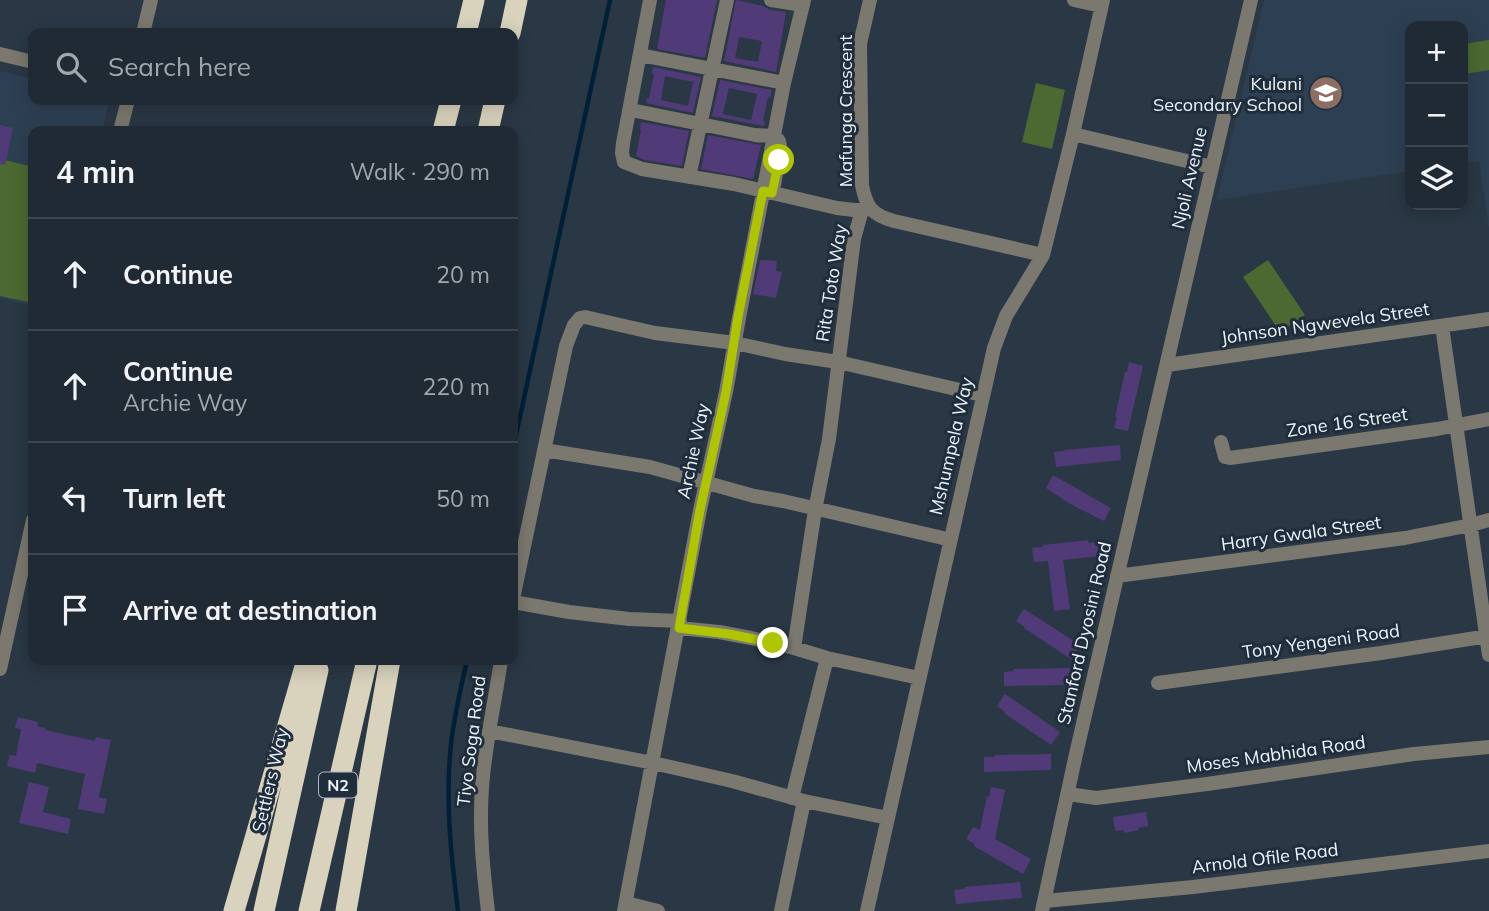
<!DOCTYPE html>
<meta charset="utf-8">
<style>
:root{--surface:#202a34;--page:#28323c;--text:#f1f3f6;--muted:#a2a7ac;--line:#3d464f}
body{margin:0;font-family:Mulish,sans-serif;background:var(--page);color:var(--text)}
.controls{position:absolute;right:21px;top:21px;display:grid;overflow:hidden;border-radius:14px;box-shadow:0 4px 18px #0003}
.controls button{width:63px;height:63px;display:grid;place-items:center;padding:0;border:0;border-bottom:2px solid var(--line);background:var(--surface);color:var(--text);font:35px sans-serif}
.stop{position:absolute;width:21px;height:21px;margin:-16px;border:5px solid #b0c501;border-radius:50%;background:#fff}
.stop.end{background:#b0c501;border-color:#fff;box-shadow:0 2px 7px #0008}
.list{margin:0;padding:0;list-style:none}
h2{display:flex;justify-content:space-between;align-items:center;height:91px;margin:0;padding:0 28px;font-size:30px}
h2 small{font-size:23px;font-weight:400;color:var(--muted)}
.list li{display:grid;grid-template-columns:46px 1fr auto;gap:21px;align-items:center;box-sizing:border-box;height:112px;padding:0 28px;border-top:2px solid var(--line)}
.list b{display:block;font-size:26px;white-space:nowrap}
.list p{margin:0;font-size:23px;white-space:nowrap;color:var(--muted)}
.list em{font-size:23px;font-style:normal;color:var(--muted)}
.icon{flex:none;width:38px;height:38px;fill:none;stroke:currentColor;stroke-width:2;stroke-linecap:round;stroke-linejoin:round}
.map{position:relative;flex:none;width:1489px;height:911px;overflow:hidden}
.search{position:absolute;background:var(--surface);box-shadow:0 4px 18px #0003;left:28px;top:28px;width:490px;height:77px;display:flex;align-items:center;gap:18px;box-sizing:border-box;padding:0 24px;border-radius:14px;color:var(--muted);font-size:26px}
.panel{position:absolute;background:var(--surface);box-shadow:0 4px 18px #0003;left:28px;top:126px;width:490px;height:539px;border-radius:14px}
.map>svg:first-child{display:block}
</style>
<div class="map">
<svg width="1489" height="911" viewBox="0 0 1489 911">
<rect width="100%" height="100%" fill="#2a3845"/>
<path fill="#2d4053" d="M1264,0H1489V229L1479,161L1463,163V26H1410V171L1217,200Z
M0,71L33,79V100H110L102,131H33V306L0,298Z"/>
<path fill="#4c6931" d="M1489,40V70L1465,74L1463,44Z
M1036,83L1065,90L1052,149L1022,142Z
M0,159L33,167V303L0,296Z
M1268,260L1305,315L1280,332L1243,277Z"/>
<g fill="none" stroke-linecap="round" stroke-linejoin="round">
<path stroke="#002038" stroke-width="4.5" d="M513,449L610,0
M458,911C451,856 445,799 451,744C454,716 461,688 467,660"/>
</g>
<path fill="#513a78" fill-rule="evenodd" d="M666,0H717L705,58L657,49Z
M736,0L763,6L770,10L786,12L776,72L724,61ZM739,37L762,41L758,62L735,58Z
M653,67L701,77L693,113L646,103L647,98L649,99L654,74H652ZM665,76L693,82L688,106L661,100Z
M720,80L772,90L770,98L768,97L763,121H765L764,126L712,116ZM729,88L757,94L751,120L723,114Z
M641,122L689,131L682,166L645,160L636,156L641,130L640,129Z
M0,125L13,128L5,165L0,164Z
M708,135L761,145L753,179L701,169Z
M760,260L777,261L776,271L782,272L776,298L753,294Z
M1129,362L1143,366L1128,431L1114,428L1117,417H1115L1125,372H1127Z
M1120,445L1121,460L1056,467L1054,452L1064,451V450Z
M1053,475L1111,508L1104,521L1072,505L1046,488Z
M1088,540L1089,543L1098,542L1100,556L1063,560L1070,609L1054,611L1048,561L1034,562L1032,548L1043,547V545Z
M1024,609L1080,645L1071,659L1024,628L1025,627L1016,621Z
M1070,668L1071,685L1004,686V672L1014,671V669Z
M1005,694L1060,732L1051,745L1004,713L1005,712L997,706Z
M18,717L38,722L37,726L45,728V730L95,741L96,737L111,740L99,797L107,799L104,814L78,809L85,774L37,763L35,773L7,766L10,755L16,756L21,729L15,728Z
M1051,754V770L984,772V757H995V755Z
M29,782L49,787L43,812L71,819L68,834L19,823Z
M991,787L1005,790L995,839L1031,859L1023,874L974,846L975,844L966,839L973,827L980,830L987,796L989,797Z
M1146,812L1148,826L1138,828L1139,830L1124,833V830L1115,831L1113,817Z
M1020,882L1022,898L956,904L954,890L965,889V887Z"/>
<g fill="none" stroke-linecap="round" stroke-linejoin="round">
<path stroke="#7b786f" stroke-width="14" d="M650,0L623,143L622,153L624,162L642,169L734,184L837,208L854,210L869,209
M771,0L803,5
M870,0L860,44L862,185C866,207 872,215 894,221L1043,255
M1074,0L1101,6
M143,33L151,0
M0,54L33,62
M640,55L784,83
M631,110L755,135C768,137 781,131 780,150L773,191
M120,131L128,100
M1073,134L1212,167
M689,177L727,0
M1442,326L1489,655
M1167,365L1489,319
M1221,442L1225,457L1230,458L1437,429L1489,419
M544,450L650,467L754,496L783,501L943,538L950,541
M1117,576L1405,538L1471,525L1489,520
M513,599L566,346L574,325L580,318L585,317L655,333L735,343L785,354L838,362L982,395
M513,602L569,612L629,619L680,621
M679,628L719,632L751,638L794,648L827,658L919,678
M794,648L815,510L829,439L854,239L862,210
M0,669L33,520
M1158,683L1381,653L1489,636
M489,731L653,763L732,781L804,801L888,818
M1068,794L1096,798L1207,784L1414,754L1489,747
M792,798L827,658
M1045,901L1193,887L1489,851
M626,903L658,911
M488,911C483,869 479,829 482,788C485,744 495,702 501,660
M624,911L700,510L726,392L739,318L784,83L804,0
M781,911L804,801
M867,911L994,348L1006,316L1043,255L1073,134L1103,0
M1042,911L1076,754L1251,0"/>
<path stroke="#d9d3bd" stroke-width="21" d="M466,33L474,0
M510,33L517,0
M443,131L451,100
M488,131L495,100
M234,911L307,660
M264,911L318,670
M309,911L367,660
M346,911L390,660"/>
</g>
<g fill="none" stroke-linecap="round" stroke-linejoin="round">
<path stroke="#b0c501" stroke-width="9" d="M773,643L729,634L679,628L700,510L726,392L738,317L763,191L772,193L779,160"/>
</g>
<defs>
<g id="school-disc" transform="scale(1.75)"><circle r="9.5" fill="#8d6e63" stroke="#202d3b"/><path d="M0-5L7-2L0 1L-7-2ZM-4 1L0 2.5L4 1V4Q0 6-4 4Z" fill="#fff"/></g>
</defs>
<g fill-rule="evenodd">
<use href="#school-disc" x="1326" y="93"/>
</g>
<g text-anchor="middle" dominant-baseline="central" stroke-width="6" stroke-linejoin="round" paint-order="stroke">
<rect fill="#202d3b" stroke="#afb8c3" stroke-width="2" x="319" y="772.5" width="38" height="25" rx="5"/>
<g font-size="16" font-weight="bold" fill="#ecf4fd">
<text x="338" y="785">N2</text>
</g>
<g font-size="18" fill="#ecf4fd" stroke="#202d3b" text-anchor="end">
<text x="1302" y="83">Kulani<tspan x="1302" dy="21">Secondary School</tspan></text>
</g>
<g font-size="18" fill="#ecf4fd" stroke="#202d3b">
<text transform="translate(845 111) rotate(-90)">Mafunga Crescent</text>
<text transform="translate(1189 178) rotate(-77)">Njoli Avenue</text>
<text transform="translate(831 283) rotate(-81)">Rita Toto Way</text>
<text transform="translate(1325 323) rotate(-8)">Johnson Ngwevela Street</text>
<text transform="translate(1347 422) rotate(-8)">Zone 16 Street</text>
<text transform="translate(951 446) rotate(-77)">Mshumpela Way</text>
<text transform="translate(693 451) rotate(-78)">Archie Way</text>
<text transform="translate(1301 533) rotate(-8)">Harry Gwala Street</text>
<text transform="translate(1084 633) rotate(-77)">Stanford Dyosini Road</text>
<text transform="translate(1321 641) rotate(-8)">Tony Yengeni Road</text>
<text transform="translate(471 741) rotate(-83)">Tiyo Soga Road</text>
<text transform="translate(1276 754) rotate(-8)">Moses Mabhida Road</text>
<text transform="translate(270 780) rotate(-77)">Settlers Way</text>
<text transform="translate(1265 858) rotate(-7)">Arnold Ofile Road</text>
</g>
</g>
</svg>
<div class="controls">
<button>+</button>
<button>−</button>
<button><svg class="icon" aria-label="layers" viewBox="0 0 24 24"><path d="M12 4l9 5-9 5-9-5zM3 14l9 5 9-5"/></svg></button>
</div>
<div class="stop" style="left:779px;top:160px"></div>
<div class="stop end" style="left:773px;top:643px"></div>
<div class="search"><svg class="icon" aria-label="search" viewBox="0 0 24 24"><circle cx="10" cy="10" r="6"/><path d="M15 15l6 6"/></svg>Search here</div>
<section class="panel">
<h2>4 min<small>Walk · 290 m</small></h2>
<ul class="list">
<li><svg class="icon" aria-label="ahead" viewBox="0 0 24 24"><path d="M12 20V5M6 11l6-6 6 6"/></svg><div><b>Continue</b></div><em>20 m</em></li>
<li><svg class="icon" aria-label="ahead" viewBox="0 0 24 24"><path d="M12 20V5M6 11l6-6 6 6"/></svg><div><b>Continue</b><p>Archie Way</p></div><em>220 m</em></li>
<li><svg class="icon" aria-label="left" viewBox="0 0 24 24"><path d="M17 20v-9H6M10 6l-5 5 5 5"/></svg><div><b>Turn left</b></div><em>50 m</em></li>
<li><svg class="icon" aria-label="arrive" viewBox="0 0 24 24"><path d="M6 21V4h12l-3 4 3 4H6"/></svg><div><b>Arrive at destination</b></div></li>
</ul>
</section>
</div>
